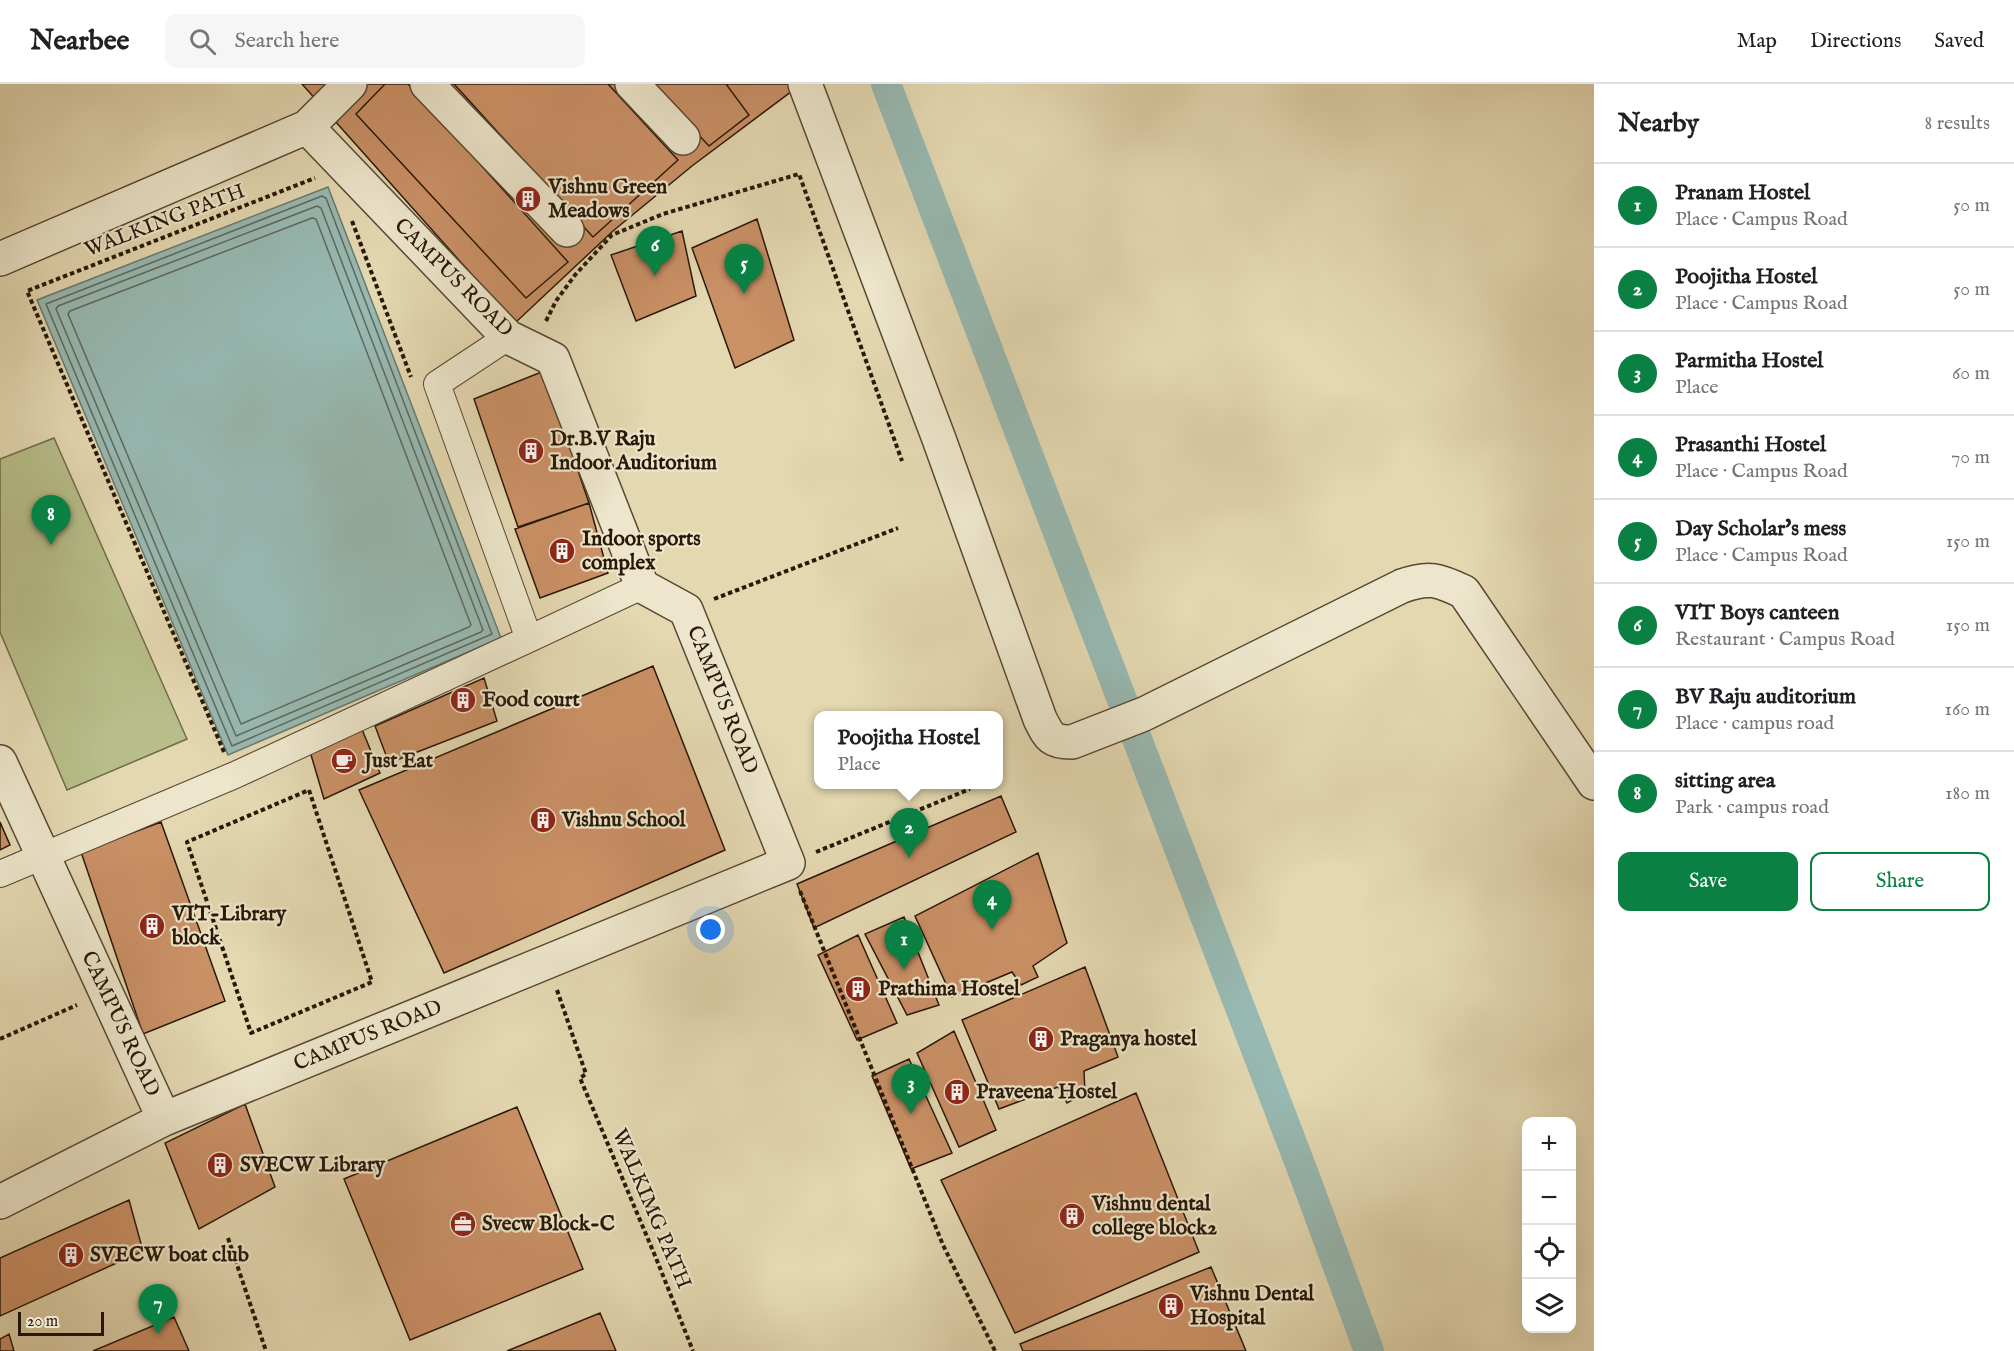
<!DOCTYPE html>
<meta charset="utf-8">
<style>
:root{--surface:#fff;--page:#f6f6f6;--text:#202124;--muted:#757577;--line:#e0e0e0;--accent:#0b8043}
body{margin:0;font-family:"IM FELL English",serif;background:var(--page);color:var(--text)}
.controls{position:absolute;right:18px;bottom:18px;display:grid;overflow:hidden;border-radius:12px;box-shadow:0 6px 24px #0002}
.controls button{width:54px;height:54px;display:grid;place-items:center;padding:0;border:0;border-bottom:2px solid var(--line);background:var(--surface);color:var(--text);font:30px sans-serif}
.scale{position:absolute;left:18px;bottom:15px;width:86px;box-sizing:border-box;padding-left:6px;border:3px solid #281807;border-top:0;font-size:16px;line-height:21px;white-space:nowrap;color:#281807;-webkit-text-stroke:4px #ede6cc;paint-order:stroke}
.you{position:absolute;left:711px;top:846px;width:21px;height:21px;margin:-15px;border:4px solid #fff;border-radius:50%;background:#1a73e8;box-shadow:0 0 0 9px #1a73e833}
.badge{display:grid;place-items:center;width:39px;height:39px;border-radius:50%;background:var(--accent);color:#fff;font-size:20px;font-weight:700}
.pin{position:absolute;translate:-50% -50px;filter:drop-shadow(0 2px 3px #0008)}
.pin::after{content:'';position:absolute;top:32px;width:21px;height:18px;background:inherit;clip-path:polygon(0 0,100% 0,50% 100%)}
.popup{position:absolute;left:814px;top:627px;width:189px;height:78px;box-sizing:border-box;display:grid;place-content:center;border-radius:12px;background:var(--surface);filter:drop-shadow(0 2px 4px #0005);font-size:20px;white-space:nowrap;color:var(--muted)}
.popup b{font-size:22px;color:var(--text)}
.popup::after{content:'';position:absolute;left:50%;top:100%;margin-left:-12px;border:12px solid transparent;border-top-color:var(--surface)}
.list{margin:0;padding:0;list-style:none}
h2{display:flex;justify-content:space-between;align-items:center;height:78px;margin:0;padding:0 24px;font-size:26px}
h2 small{font-size:20px;font-weight:400;color:var(--muted)}
.list li{display:grid;grid-template-columns:39px 1fr auto;gap:18px;align-items:center;box-sizing:border-box;height:84px;padding:0 24px;border-top:2px solid var(--line)}
.list b{display:block;font-size:22px;white-space:nowrap}
.list p{margin:0;font-size:20px;white-space:nowrap;color:var(--muted)}
.list em{font-size:20px;font-style:normal;color:var(--muted)}
.actions{display:flex;gap:12px;padding:18px 24px}
.actions a{flex:1;padding:14px 0;border:2px solid var(--accent);border-radius:12px;text-align:center;font-size:21px;color:var(--accent)}
.actions .main{background:var(--accent);color:#fff}
.icon{flex:none;width:33px;height:33px;fill:none;stroke:currentColor;stroke-width:2;stroke-linecap:round;stroke-linejoin:round}
.map{position:relative;flex:none;width:1594px;height:1267px;overflow:hidden}
header{display:flex;align-items:center;gap:36px;box-sizing:border-box;height:84px;padding:0 30px;background:var(--surface);border-bottom:2px solid var(--line)}
header strong{font-size:28px}
nav{display:flex;gap:33px;margin-inline-start:auto;font-size:21px}
.search{width:420px;height:54px;background:var(--page);display:flex;align-items:center;gap:15px;box-sizing:border-box;padding:0 21px;border-radius:12px;color:var(--muted);font-size:22px}
main{display:flex}
aside{flex:1;background:var(--surface)}
.map>svg:first-child{display:block}
</style>
<header>
<strong>Nearbee</strong>
<div class="search"><svg class="icon" aria-label="search" viewBox="0 0 24 24"><circle cx="10" cy="10" r="6"/><path d="M15 15l6 6"/></svg>Search here</div>
<nav><a>Map</a><a>Directions</a><a>Saved</a></nav>
</header>
<main>
<div class="map">
<svg width="1594" height="1267" viewBox="0 0 1594 1267">
<rect width="100%" height="100%" fill="#e4d8b1"/>
<filter id="stains"><feTurbulence type="fractalNoise" baseFrequency=".00333" numOctaves="4"/><feColorMatrix values="0 0 0 0 .2 0 0 0 0 .09 0 0 0 0 .02 0 0 0 .5 -.17"/></filter>
<radialGradient id="worn" r=".72"><stop offset=".6" stop-color="#630" stop-opacity="0"/><stop offset="1" stop-color="#630" stop-opacity=".3"/></radialGradient>
<path fill="#b7be89" stroke="#706b48" stroke-width="1.5" d="M54,354L187,655L67,706L0,548V375Z"/>
<path fill="#97b9b2" stroke="#6b796e" stroke-width="1.5" d="M328,103L501,554L228,671L37,216Z"/>
<g fill="none" stroke-linecap="round" stroke-linejoin="round">
<path stroke="#60685c" stroke-width="1.5" d="M322,112L326,114L492,550L232,662L46,220Z
M317,122L321,124L483,546L481,548L236,652L56,225L58,222Z
M312,134L316,135L471,541L469,543L241,640L68,230L70,227Z"/>
<path stroke="#97b9b2" stroke-width="30" d="M886,0L1305,1093L1369,1267"/>
</g>
<path fill="#ca9066" stroke="#281807" stroke-width="1.5" d="M302,0H800V1L692,82L613,147L515,239Z
M385,0H408L568,178L526,214L356,30Z
M454,0H608L678,76L593,153Z
M651,0H726L749,31L709,62Z
M757,135L794,256L735,284L692,164Z
M682,147L696,212L636,237L611,171Z
M544,287L589,419L518,443L474,315Z
M589,419L608,489L540,514L515,445Z
M653,582L725,766L444,889L359,706Z
M484,594L497,637L389,679L375,642Z
M361,643L380,689L324,715L309,664Z
M1001,712L1016,748L814,844L797,800Z
M0,738L10,761L0,766Z
M161,738L225,917L143,950L81,768Z
M1038,769L1067,859L1033,882L1038,893L1021,901L1012,888L952,913L915,832Z
M904,833L939,921L907,931L865,850Z
M858,851L897,939L857,956L818,871Z
M1085,883L1118,973L1084,987L1085,1009L1067,1019L1058,1003L999,1025L962,936Z
M954,947L996,1046L959,1063L917,969Z
M909,975L952,1069L911,1085L872,992Z
M1136,1009L1199,1168L1015,1249L941,1096Z
M245,1020L275,1103L199,1145L165,1059Z
M517,1023L583,1185L410,1256L344,1095Z
M129,1116L143,1167L0,1232V1174Z
M1211,1183L1246,1267H1023L1020,1260Z
M600,1229L616,1267H507Z
M174,1233L189,1267H93Z
M9,1250L14,1267H0V1255Z"/>
<g fill="none" stroke-linecap="round" stroke-linejoin="round">
<g stroke="#574832" stroke-width="28">
<path id="pedestrian" d="M529,555L642,502
M0,790L235,691L529,555L437,300L508,253"/>
</g>
<g stroke="#574832" stroke-width="36">
<path id="minor" d="M427,0L567,146
M632,0L683,54
M805,0L939,355L1040,635C1049,653 1051,658 1072,658L1144,630L1402,502C1429,492 1439,496 1464,508L1594,699
M307,43L350,0
M0,175L307,43L508,253L553,275L642,502L686,526L788,779L164,1035
M0,678L164,1035L0,1118"/>
</g>
<path stroke="#281807" stroke-width="4" stroke-dasharray="4.5 3" stroke-linecap="butt" d="M352,137L411,293
M546,237L556,217L575,191L612,151L663,130L799,90L902,377
M714,515L898,444
M224,668L27,207L315,94
M309,706L372,898L251,949L187,758Z
M816,768L970,705
M800,807L943,1161L995,1267
M557,906L586,990L580,994L656,1174L693,1267
M0,955L77,921
M228,1154L266,1267"/>
<use href="#pedestrian" stroke="#ede6cc" stroke-width="26"/>
<use href="#minor" stroke="#ede6cc" stroke-width="33"/>
</g>
<defs>
<g id="building-disc" transform="scale(1.35)"><circle r="9.5" fill="#8f2418" stroke="#ede6cc"/><path d="M-4-6H4V6H1V3H-1V6H-4ZM-2.5-4.3h1.7v1.8h-1.7ZM.8-4.3h1.7v1.8H.8ZM-2.5-1h1.7V.8h-1.7ZM.8-1h1.7V.8H.8Z" fill="#fff"/></g>
<g id="cafe-disc" transform="scale(1.35)"><circle r="9.5" fill="#8f2418" stroke="#ede6cc"/><path d="M-5.5-4.5H6V0H3Q3 3.5 0 3.5H-2.5Q-5.5 3.5-5.5 0ZM3-3.2v2h1.7v-2ZM-6 4.5H4V6H-6Z" fill="#fff"/></g>
<g id="office-disc" transform="scale(1.35)"><circle r="9.5" fill="#8f2418" stroke="#ede6cc"/><path d="M-6-3h4V-5.5h4V-3h4V5H-6ZM-1-4.5V-3h2v-1.5ZM-6 0V1H6V0Z" fill="#fff"/></g>
</defs>
<g fill-rule="evenodd">
<use href="#building-disc" x="528" y="115"/>
<use href="#building-disc" x="531" y="367"/>
<use href="#building-disc" x="562" y="467"/>
<use href="#building-disc" x="463" y="616"/>
<use href="#cafe-disc" x="344" y="677"/>
<use href="#building-disc" x="543" y="736"/>
<use href="#building-disc" x="152" y="842"/>
<use href="#building-disc" x="858" y="905"/>
<use href="#building-disc" x="1041" y="955"/>
<use href="#building-disc" x="957" y="1008"/>
<use href="#building-disc" x="220" y="1081"/>
<use href="#building-disc" x="1072" y="1132"/>
<use href="#office-disc" x="463" y="1140"/>
<use href="#building-disc" x="71" y="1171"/>
<use href="#building-disc" x="1171" y="1222"/>
</g>
<g text-anchor="middle" dominant-baseline="central" stroke-width="4.5" stroke-linejoin="round" paint-order="stroke">
<g font-size="21" font-weight="bold" fill="#281807" stroke="#ede6cc" text-anchor="start">
<text x="548" y="103">Vishnu Green<tspan x="548" dy="24">Meadows</tspan></text>
<text x="550" y="355">Dr.B.V Raju<tspan x="550" dy="24">Indoor Auditorium</tspan></text>
<text x="582" y="455">Indoor sports<tspan x="582" dy="24">complex</tspan></text>
<text x="482" y="616">Food court</text>
<text x="364" y="677">Just Eat</text>
<text x="562" y="736">Vishnu School</text>
<text x="172" y="830">VIT-Library<tspan x="172" dy="24">block</tspan></text>
<text x="878" y="905">Prathima Hostel</text>
<text x="1060" y="955">Praganya hostel</text>
<text x="976" y="1008">Praveena Hostel</text>
<text x="240" y="1081">SVECW Library</text>
<text x="1092" y="1120">Vishnu dental<tspan x="1092" dy="24">college block2</tspan></text>
<text x="482" y="1140">Svecw Block-C</text>
<text x="90" y="1171">SVECW boat club</text>
<text x="1190" y="1210">Vishnu Dental<tspan x="1190" dy="24">Hospital</tspan></text>
</g>
<g font-size="21" fill="#281807" stroke="#ede6cc">
<text transform="translate(165 137) rotate(-21)">WALKING PATH</text>
<text transform="translate(453 194) rotate(45)">CAMPUS ROAD</text>
<text transform="translate(722 616) rotate(68)">CAMPUS ROAD</text>
<text transform="translate(120 940) rotate(65)">CAMPUS ROAD</text>
<text transform="translate(368 952) rotate(-22)">CAMPUS ROAD</text>
<text transform="translate(651 1125) rotate(67)">WALKIMG PATH</text>
</g>
</g>
<rect width="100%" height="100%" filter="url(#stains)"/>
<rect width="100%" height="100%" fill="url(#worn)"/>
</svg>
<div class="controls">
<button>+</button>
<button>−</button>
<button><svg class="icon" aria-label="locate" viewBox="0 0 24 24"><circle cx="12" cy="12" r="6"/><path d="M12 2v4M12 18v4M2 12h4M18 12h4"/></svg></button>
<button><svg class="icon" aria-label="layers" viewBox="0 0 24 24"><path d="M12 4l9 5-9 5-9-5zM3 14l9 5 9-5"/></svg></button>
</div>
<div class="scale">20 m</div>
<div class="you"></div>
<div class="pin badge" style="left:904px;top:886px">1</div>
<div class="pin badge" style="left:909px;top:774px">2</div>
<div class="popup"><b>Poojitha Hostel</b>Place</div>
<div class="pin badge" style="left:911px;top:1030px">3</div>
<div class="pin badge" style="left:992px;top:846px">4</div>
<div class="pin badge" style="left:744px;top:210px">5</div>
<div class="pin badge" style="left:655px;top:192px">6</div>
<div class="pin badge" style="left:158px;top:1250px">7</div>
<div class="pin badge" style="left:51px;top:461px">8</div>
</div>
<aside>
<h2>Nearby<small>8 results</small></h2>
<ul class="list">
<li><span class="badge">1</span><div><b>Pranam Hostel</b><p>Place · Campus Road</p></div><em>50 m</em></li>
<li><span class="badge">2</span><div><b>Poojitha Hostel</b><p>Place · Campus Road</p></div><em>50 m</em></li>
<li><span class="badge">3</span><div><b>Parmitha Hostel</b><p>Place</p></div><em>60 m</em></li>
<li><span class="badge">4</span><div><b>Prasanthi Hostel</b><p>Place · Campus Road</p></div><em>70 m</em></li>
<li><span class="badge">5</span><div><b>Day Scholar's mess</b><p>Place · Campus Road</p></div><em>150 m</em></li>
<li><span class="badge">6</span><div><b>VIT Boys canteen</b><p>Restaurant · Campus Road</p></div><em>150 m</em></li>
<li><span class="badge">7</span><div><b>BV Raju auditorium</b><p>Place · campus road</p></div><em>160 m</em></li>
<li><span class="badge">8</span><div><b>sitting area</b><p>Park · campus road</p></div><em>180 m</em></li>
</ul>
<div class="actions"><a class="main">Save</a><a>Share</a></div>
</aside>
</main>
